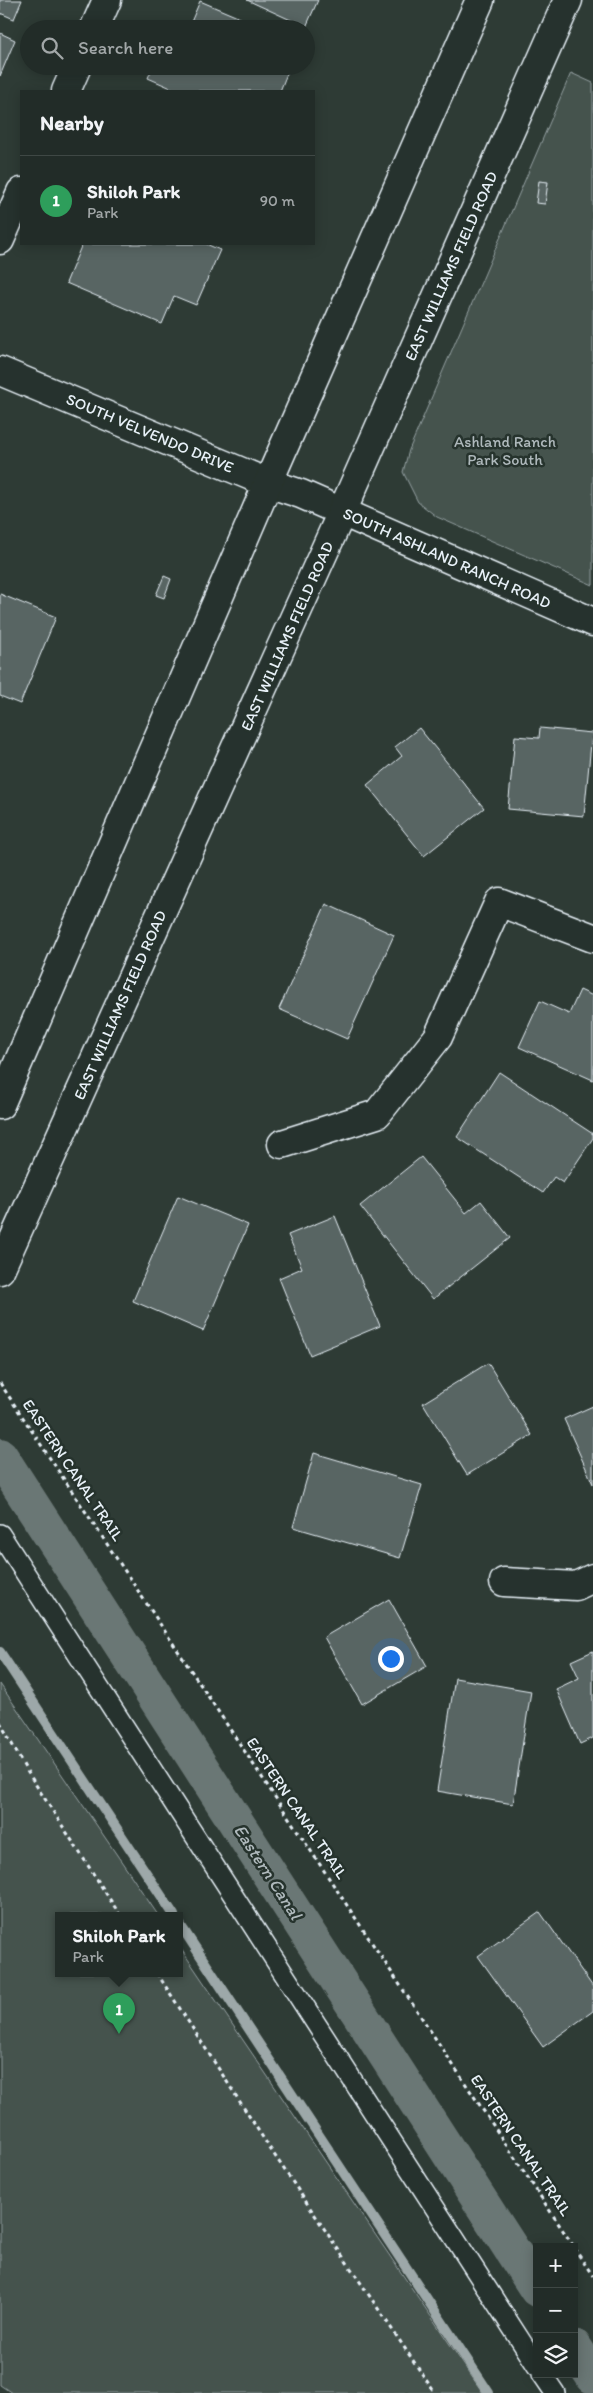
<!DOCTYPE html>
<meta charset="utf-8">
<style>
:root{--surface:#222c28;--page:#2a3430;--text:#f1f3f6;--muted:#a2a7a8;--line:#3f4845;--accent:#8c9099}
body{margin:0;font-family:Itim,sans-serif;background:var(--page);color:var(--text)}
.controls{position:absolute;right:15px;bottom:15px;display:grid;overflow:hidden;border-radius:0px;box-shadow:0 2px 12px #0003}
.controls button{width:45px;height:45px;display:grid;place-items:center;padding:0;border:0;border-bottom:1px solid var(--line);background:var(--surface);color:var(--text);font:25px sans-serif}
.you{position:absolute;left:390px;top:1658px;width:18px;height:18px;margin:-12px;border:4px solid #fff;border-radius:50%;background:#1a73e8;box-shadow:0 0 0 8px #1a73e833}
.badge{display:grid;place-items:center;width:32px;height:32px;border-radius:50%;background:var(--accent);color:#fff;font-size:16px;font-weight:700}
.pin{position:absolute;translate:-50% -41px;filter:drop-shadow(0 1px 2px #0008)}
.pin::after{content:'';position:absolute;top:26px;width:18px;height:15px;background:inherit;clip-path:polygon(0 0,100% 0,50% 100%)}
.popup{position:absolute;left:55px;top:1912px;width:128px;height:65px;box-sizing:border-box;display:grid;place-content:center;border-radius:0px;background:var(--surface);filter:drop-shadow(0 1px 4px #0005);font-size:16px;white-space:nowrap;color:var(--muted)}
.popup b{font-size:19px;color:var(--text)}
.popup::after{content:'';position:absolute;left:50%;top:100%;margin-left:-10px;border:10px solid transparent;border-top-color:var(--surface)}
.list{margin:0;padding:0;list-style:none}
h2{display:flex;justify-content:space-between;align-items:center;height:65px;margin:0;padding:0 20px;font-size:21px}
h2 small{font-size:16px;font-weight:400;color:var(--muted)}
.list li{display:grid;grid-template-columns:32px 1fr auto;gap:15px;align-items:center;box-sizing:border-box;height:90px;padding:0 20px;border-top:1px solid var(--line)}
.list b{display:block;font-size:19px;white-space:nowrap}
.list p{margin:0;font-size:16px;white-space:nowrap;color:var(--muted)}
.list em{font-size:16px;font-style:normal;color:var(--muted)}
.icon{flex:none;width:28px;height:28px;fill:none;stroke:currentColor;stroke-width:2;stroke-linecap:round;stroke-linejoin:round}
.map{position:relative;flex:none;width:593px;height:2393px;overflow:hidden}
.search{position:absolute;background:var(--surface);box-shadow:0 2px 12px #0003;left:20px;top:20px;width:295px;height:55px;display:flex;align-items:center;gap:12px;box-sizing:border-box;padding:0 18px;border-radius:28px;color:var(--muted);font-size:19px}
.panel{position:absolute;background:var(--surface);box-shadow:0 2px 12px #0003;left:20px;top:90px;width:295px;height:155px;border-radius:0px}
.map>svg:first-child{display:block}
</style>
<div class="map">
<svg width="593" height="2393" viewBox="0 0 593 2393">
<rect width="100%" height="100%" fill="#2e3b35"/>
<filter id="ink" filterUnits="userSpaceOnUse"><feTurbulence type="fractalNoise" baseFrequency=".02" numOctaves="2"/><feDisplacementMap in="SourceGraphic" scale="10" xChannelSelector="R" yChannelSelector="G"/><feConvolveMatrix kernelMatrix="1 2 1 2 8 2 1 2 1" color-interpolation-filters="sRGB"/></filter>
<g filter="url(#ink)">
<path fill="#45524e" stroke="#96a2a3" d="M571,73L593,83V585L437,517L418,502L403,472L409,450Z
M0,1684L158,1915H59V1973H179V1946L483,2393H12L0,2385Z"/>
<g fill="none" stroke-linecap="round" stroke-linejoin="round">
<path stroke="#9da8a9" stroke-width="10" d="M0,1652L174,1915
M179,1923L489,2393"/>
<path stroke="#6b7775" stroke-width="36" d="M0,1456L537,2289
M574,2347L593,2376"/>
</g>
<path fill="#596563" stroke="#e8f1f8" d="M0,0H22L14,19L0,13Z
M247,0H318L306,27Z
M200,1L266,29H188Z
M0,33L15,40L0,76Z
M153,66H290L280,91H178L148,78Z
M539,181L548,182L545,204L536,203Z
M82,244H206L220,250L196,305L174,296L162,324L66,283Z
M164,576L171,579L164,598L156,595Z
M0,594L56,617L20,704L0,696Z
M419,728L484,808L424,856L367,785L402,756L395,747Z
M540,728L592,733L584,816L508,809L515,736L539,738Z
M326,904L394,935L347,1039L279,1009Z
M580,990L593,996V1080L519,1047L540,1001L569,1014Z
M499,1072L593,1134V1138L563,1183L554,1177L543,1193L457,1137Z
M421,1157L466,1213L481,1201L510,1238L433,1299L360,1206Z
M178,1196L248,1225L203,1331L133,1301Z
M335,1216L380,1326L310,1355L279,1278L302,1268L288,1235Z
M488,1363L532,1435L467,1475L423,1403Z
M593,1406V1484L564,1419Z
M314,1453L422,1485L400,1558L293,1527Z
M389,1599L427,1666L362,1704L324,1637Z
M593,1651V1738L580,1744L556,1689L579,1678L571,1661Z
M455,1678L531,1691L513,1804L437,1791Z
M540,1912L593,1987V2011L543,2047L478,1956Z"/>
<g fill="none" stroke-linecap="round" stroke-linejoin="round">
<g stroke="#e8f1f8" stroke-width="22">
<path id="service" d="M0,1534L537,2366
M542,2374L555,2393"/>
</g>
<g stroke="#e8f1f8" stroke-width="31">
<path id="minor" d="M94,29L107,0
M66,91L77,66
M0,240L21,192
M0,371L268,483L301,494L593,622
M282,1144L377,1114L438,1037L499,902L593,938
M504,1582L576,1586L593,1578"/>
</g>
<g stroke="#e8f1f8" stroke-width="31">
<path id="secondary" d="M0,1105L268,483L480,0
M0,1270L342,512L568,0"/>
</g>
<path stroke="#e8f1f8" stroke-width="3" stroke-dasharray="4 4" stroke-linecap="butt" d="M0,1383L574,2247
M0,1722L25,1768L120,1915
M157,1973L269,2147L435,2393
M574,2248L593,2276"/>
<use href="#service" stroke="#26332d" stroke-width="19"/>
<use href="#minor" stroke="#26332d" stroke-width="28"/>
<use href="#secondary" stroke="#26332d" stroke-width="28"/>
</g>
</g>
<g text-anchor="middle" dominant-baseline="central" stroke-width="5" stroke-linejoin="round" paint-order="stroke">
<g font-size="16" fill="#e8f1f8" stroke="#26332d">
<text transform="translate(451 266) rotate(-66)">EAST WILLIAMS FIELD ROAD</text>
<text transform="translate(150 433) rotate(23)">SOUTH VELVENDO DRIVE</text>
<text transform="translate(447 558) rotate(24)">SOUTH ASHLAND RANCH ROAD</text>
<text transform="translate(287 636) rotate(-66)">EAST WILLIAMS FIELD ROAD</text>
<text transform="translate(120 1005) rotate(-66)">EAST WILLIAMS FIELD ROAD</text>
<text transform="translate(73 1470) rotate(56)">EASTERN CANAL TRAIL</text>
<text transform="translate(297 1808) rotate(56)">EASTERN CANAL TRAIL</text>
<text transform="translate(521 2145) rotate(56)">EASTERN CANAL TRAIL</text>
</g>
<g font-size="16" fill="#afb9bc" stroke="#26332d">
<text x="505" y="441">Ashland Ranch<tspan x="505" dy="18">Park South</tspan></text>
</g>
<g font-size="18" font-style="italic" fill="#b0babd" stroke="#26332d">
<text transform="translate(268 1872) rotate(57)">Eastern Canal</text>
</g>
</g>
</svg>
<div class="controls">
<button>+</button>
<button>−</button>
<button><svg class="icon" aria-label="layers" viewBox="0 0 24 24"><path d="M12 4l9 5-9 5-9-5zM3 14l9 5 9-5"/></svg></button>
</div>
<div class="you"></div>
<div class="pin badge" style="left:119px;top:2034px;background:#2e9e5b">1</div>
<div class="popup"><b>Shiloh Park</b>Park</div>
<div class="search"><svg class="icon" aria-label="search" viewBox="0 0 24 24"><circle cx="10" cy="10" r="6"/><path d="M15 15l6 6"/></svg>Search here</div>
<section class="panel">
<h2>Nearby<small></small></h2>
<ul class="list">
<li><span class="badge" style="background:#2e9e5b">1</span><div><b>Shiloh Park</b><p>Park</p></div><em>90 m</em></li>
</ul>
</section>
</div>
